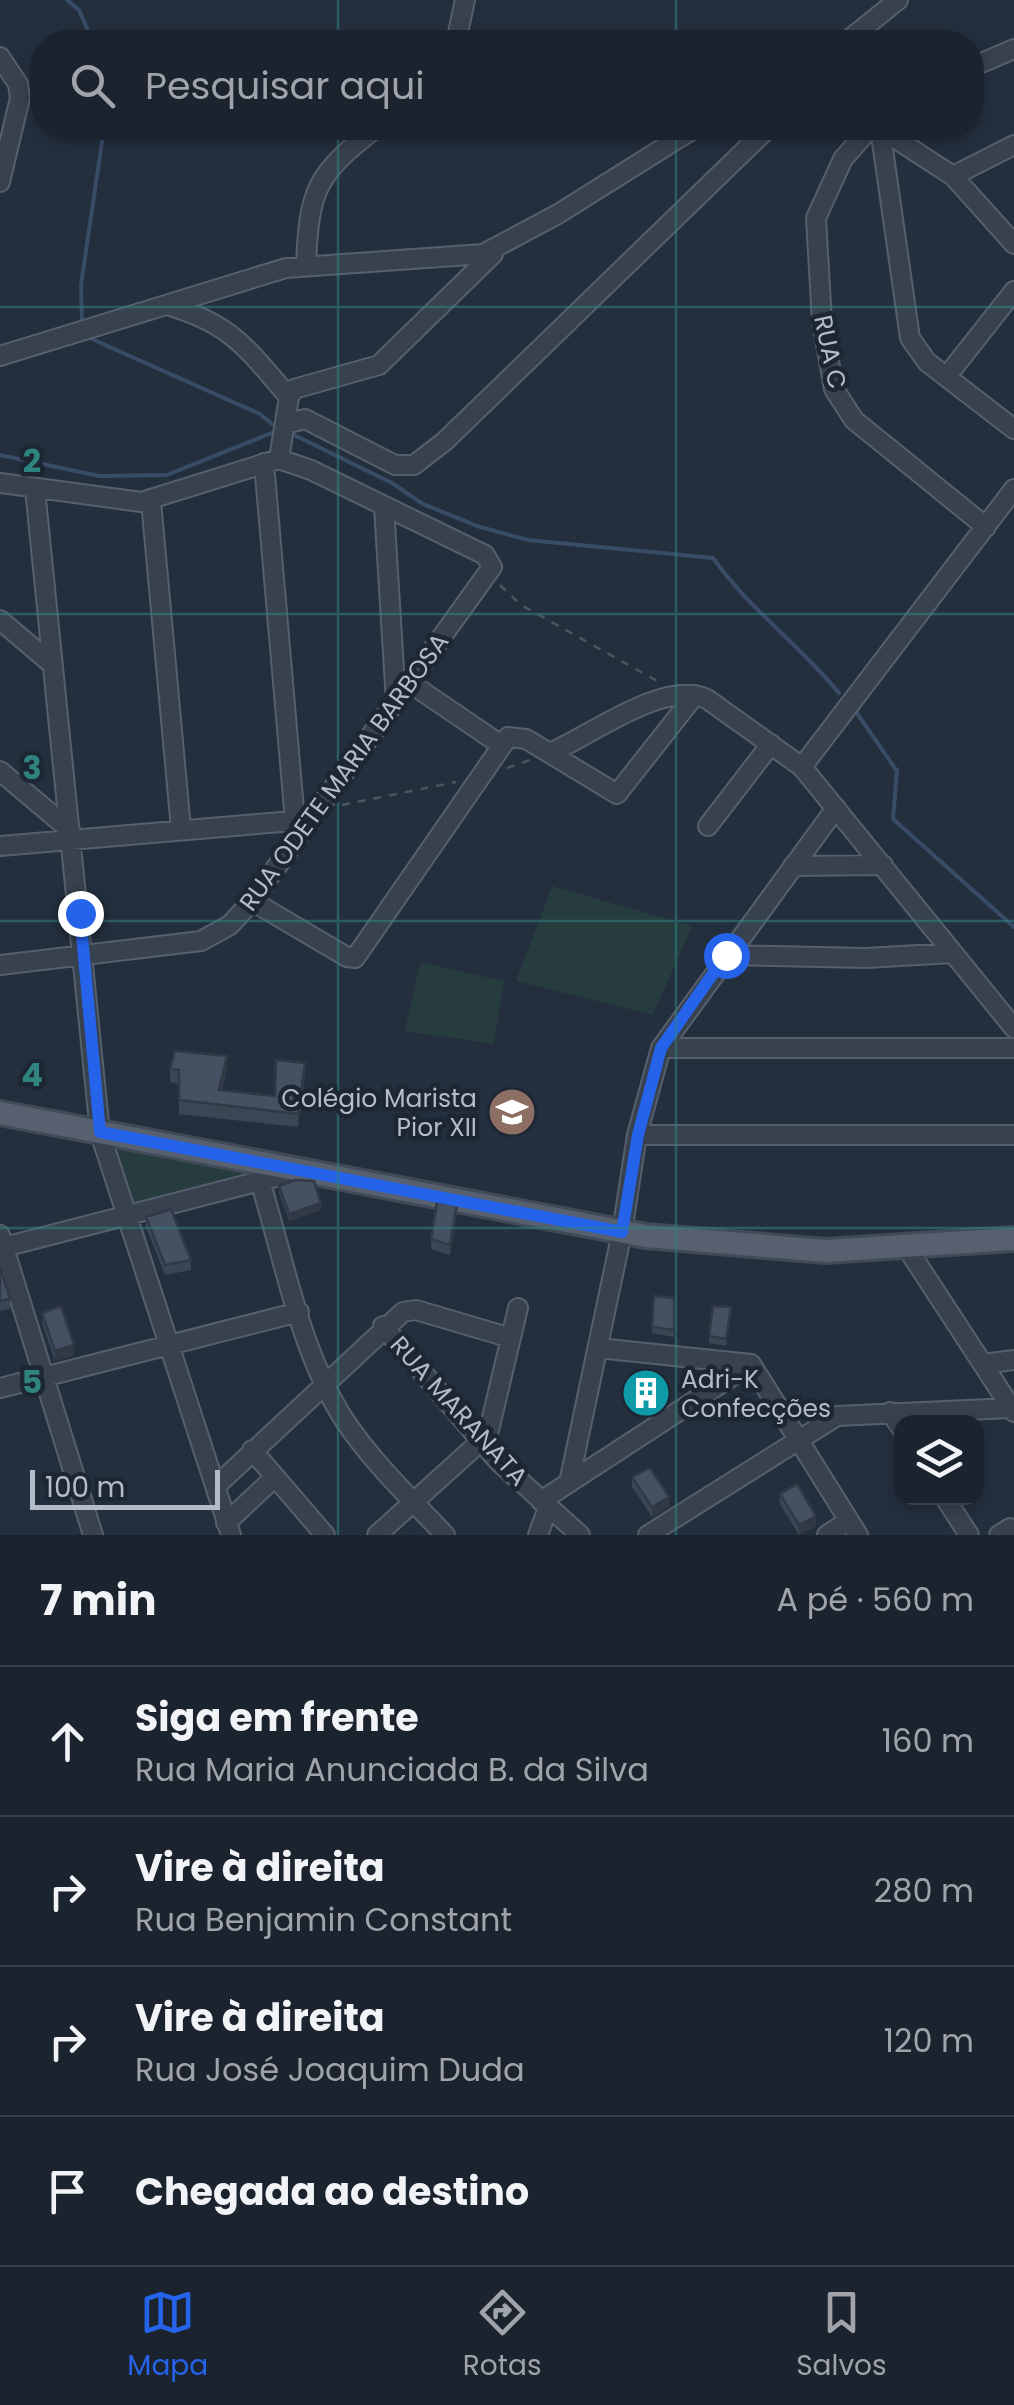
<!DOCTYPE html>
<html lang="pt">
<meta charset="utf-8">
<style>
:root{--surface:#1b232e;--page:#242b36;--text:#f1f3f6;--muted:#a0a4aa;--line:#39404a;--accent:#2563eb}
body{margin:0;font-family:Poppins,sans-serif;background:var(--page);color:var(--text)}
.controls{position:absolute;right:30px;bottom:30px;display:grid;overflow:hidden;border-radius:20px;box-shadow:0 5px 15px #0003}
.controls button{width:90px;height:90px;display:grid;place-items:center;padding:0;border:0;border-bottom:2px solid var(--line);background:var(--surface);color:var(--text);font:50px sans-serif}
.scale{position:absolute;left:30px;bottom:25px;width:190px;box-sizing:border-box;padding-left:10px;border:5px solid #b4bcc9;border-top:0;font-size:28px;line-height:35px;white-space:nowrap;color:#b4bcc9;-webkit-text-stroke:8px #1d2633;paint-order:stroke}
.stop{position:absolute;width:30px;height:30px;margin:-22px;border:8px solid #2563eb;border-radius:50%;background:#fff}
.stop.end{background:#2563eb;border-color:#fff;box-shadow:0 2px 10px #0008}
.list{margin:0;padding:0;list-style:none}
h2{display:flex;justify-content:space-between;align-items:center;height:130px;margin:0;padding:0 40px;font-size:42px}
h2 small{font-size:32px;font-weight:400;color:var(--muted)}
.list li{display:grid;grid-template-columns:65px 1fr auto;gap:30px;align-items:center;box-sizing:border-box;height:150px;padding:0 40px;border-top:2px solid var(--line)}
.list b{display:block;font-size:38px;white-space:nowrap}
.list p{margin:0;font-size:32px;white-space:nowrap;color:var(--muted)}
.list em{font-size:32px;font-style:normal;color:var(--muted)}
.icon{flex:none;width:55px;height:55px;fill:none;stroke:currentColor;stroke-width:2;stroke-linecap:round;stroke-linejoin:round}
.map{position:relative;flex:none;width:1014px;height:1535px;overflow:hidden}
.search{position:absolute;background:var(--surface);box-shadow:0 5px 15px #0003;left:30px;right:30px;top:30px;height:110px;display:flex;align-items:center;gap:25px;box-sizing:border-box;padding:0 35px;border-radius:40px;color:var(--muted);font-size:38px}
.sheet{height:730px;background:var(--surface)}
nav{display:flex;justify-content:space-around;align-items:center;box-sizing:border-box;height:140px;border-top:2px solid var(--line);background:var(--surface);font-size:28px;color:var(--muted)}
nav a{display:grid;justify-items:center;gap:5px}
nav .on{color:var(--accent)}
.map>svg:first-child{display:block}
</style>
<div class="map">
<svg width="1014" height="1535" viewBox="0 0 1014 1535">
<rect width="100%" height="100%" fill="#242f3e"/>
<path fill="#263c3f" d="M552,886L692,926L653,1015L516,981Z
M420,962L504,981L494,1044L405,1031Z
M110,1144L253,1171L256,1177L134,1209Z"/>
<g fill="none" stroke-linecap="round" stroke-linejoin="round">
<path stroke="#394c67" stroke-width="4" d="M67,0L79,10L93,42
M82,321L81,285L104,128
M85,336L260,414L278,429
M294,435L392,483L423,504L480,527L528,540L713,558C751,611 799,644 839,693
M0,455L99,476L167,475L279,430
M854,709L897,771L893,819L1014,927"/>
<g stroke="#565f6c" stroke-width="22">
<path id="minor" d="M456,42L465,0
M846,42L898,0
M0,57L18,84L20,98L0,182
M972,67L1014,49
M870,128L843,159L816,218L822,322L834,389L854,420L986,527
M879,128L953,176L1014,244
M880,128L910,338L927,362L1014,429
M953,176L1014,145
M306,265C309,190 316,174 376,128
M170,306C233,325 247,349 289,397
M0,356L286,268L483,254L558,214L695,128
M947,376L1014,291
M285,424L305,419L395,465H414L445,441L768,128
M279,459L289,397L294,389L379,365L493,254
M264,463L295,821
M0,483L141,502L279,459L311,470L485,555L492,567L252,901L230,925L201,941L0,965
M35,489L100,1133L231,1535
M151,501L181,829
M384,507L396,702
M0,620L53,665
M410,683L501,745
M550,753C590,736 664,679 707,699L802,767L1014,1028
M802,767L1014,489
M0,771L70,830
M708,826L771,744
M0,846L304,820
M793,866L883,865
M252,901L347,957L355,958L508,737L526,739L617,794L695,695
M726,955L866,958L953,953
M661,1048H1014
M637,1135H1014
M261,1184C284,1260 300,1350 343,1418C371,1461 410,1498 445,1535
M0,1235L93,1535
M0,1248L295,1172
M907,1248L1014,1412
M383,1326L498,1461L580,1535
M598,1348L751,1364
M751,1364L858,1535
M983,1364L1014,1360
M0,1388L299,1312
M890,1412L902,1429
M485,1447L518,1308
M252,1450L325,1535
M570,1478L622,1232L637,1135L661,1048L836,808
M216,1486L403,1312L416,1310L511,1338
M945,1498L969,1535
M541,1501L751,1364
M226,1523L275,1477
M377,1535L480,1442
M538,1535L548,1508
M648,1535L837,1416L1010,1408
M827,1535L848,1521
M999,1535L1010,1528"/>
</g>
<g stroke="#414a57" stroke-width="28">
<path id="major" d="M0,1113L646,1236L825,1251L1014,1239"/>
</g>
<path stroke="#44595c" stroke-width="2.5" stroke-dasharray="8 8" stroke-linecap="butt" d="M500,585L521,605L659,682
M507,768L533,759
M342,805L456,782"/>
<use href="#minor" stroke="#38414e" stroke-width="18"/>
<use href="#major" stroke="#56606e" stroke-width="22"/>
</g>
<path fill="#3b4654" d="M170,1069H227L222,1091L275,1096L305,1077L298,1127L179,1114V1084L170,1082Z
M279,1186L321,1210L289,1221L279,1193Z
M457,1215L450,1255L431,1249V1239Z
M146,1217L191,1260V1270L165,1275L146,1227Z
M0,1267L10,1299V1309L0,1311Z
M654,1296L674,1298V1337L652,1333Z
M42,1313L74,1355L55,1361L42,1323Z
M731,1314L726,1346L709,1343V1336Z
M639,1376L663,1405L653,1412L646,1401H636Z
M632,1477L669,1507L652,1517L632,1487Z
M780,1494L816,1526L799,1535L780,1504Z"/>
<path fill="#303945" d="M227,1056V1069L219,1103V1090Z
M305,1063V1077L298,1127V1114Z
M321,1203V1210L289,1221V1214Z
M457,1205V1215L450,1255V1245Z
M74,1345V1355L55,1361V1351Z
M663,1398V1405L653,1412V1406Z
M669,1497V1507L652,1517V1507Z
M816,1516V1526L799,1535V1525Z"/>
<path fill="#455162" stroke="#303945" stroke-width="2.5" d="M175,1051L227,1056L219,1090L275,1096L276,1060L305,1063L298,1114L179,1100V1070L170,1069Z
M295,1180L314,1181L321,1203L289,1214L279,1186Z
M437,1202L457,1205L450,1245L431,1239Z
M171,1209L191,1260L165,1265L146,1217Z
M0,1267L10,1299L0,1301Z
M654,1296L674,1298V1330L652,1327Z
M61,1306L74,1345L55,1351L42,1313Z
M713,1306L731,1307L726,1339L709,1336Z
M639,1376L650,1378L663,1398L653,1406L646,1395L636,1394Z
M650,1468L669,1497L652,1507L632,1477Z
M797,1484L816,1516L799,1525L780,1494Z"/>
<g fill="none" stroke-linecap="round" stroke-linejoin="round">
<path stroke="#2563eb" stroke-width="12" d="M80,913L100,1132L622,1232L638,1135L661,1048L726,955"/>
</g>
<path fill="none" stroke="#308480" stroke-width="2.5" stroke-opacity="0.55" d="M338,0V42M676,0V42M338,128V1535M676,128V1535M0,307H1014M0,614H1014M0,921H1014M0,1228H1014"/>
<defs>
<g id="school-disc" transform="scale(2.5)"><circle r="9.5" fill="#8d6e63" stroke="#1d2633"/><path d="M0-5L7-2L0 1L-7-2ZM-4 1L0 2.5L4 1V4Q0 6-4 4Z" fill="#fff"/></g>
<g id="building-disc" transform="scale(2.5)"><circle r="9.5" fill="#0f9aa8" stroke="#1d2633"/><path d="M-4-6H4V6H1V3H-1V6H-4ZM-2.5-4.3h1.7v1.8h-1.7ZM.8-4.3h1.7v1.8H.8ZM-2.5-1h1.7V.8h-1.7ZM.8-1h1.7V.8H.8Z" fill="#fff"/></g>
</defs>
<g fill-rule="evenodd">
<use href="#school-disc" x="512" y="1112"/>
<use href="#building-disc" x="646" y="1393"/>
</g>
<g text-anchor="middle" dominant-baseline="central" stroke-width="9" stroke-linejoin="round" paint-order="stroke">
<g font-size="25" fill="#b4bcc9" stroke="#1d2633">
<text transform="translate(830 352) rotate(78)">RUA C</text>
<text transform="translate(344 772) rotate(-54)">RUA ODETE MARIA BARBOSA</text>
<text transform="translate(459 1411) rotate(48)">RUA MARANATA</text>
</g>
<g font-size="25" fill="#b4bcc9" stroke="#1d2633" text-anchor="end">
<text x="477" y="1098">Colégio Marista<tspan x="477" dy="29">Pior XII</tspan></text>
<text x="681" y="1379" text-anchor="start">Adri-K<tspan x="681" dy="29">Confecções</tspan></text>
</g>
</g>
<g font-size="32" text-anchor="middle" font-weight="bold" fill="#308480" stroke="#1d2633" stroke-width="9" stroke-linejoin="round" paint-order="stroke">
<text x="32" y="472">2</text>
<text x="32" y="779">3</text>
<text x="32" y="1086">4</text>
<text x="32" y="1393">5</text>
</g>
</svg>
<div class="controls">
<button><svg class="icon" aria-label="layers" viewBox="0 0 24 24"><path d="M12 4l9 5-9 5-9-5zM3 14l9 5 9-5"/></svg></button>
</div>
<div class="scale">100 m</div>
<div class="stop" style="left:726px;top:955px"></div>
<div class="stop end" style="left:80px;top:913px"></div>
<div class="search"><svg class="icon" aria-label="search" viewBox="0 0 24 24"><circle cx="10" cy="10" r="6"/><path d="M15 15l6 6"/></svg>Pesquisar aqui</div>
</div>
<section class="sheet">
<h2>7 min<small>A pé · 560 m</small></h2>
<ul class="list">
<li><svg class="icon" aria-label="ahead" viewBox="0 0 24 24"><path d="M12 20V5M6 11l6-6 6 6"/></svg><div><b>Siga em frente</b><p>Rua Maria Anunciada B. da Silva</p></div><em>160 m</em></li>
<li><svg class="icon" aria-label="right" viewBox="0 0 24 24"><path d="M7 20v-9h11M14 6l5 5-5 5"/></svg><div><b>Vire à direita</b><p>Rua Benjamin Constant</p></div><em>280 m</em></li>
<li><svg class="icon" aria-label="right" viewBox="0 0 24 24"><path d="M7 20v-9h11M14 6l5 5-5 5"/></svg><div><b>Vire à direita</b><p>Rua José Joaquim Duda</p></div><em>120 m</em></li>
<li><svg class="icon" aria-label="arrive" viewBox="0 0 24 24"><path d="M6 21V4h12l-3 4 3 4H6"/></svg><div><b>Chegada ao destino</b></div></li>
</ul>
</section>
<nav>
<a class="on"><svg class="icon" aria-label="map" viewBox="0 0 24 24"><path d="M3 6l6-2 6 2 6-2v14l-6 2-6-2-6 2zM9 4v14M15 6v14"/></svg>Mapa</a>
<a><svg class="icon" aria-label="directions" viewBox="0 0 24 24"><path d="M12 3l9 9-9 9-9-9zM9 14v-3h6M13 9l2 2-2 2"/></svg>Rotas</a>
<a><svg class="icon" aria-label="saved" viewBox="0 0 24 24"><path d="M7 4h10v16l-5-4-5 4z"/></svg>Salvos</a>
</nav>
